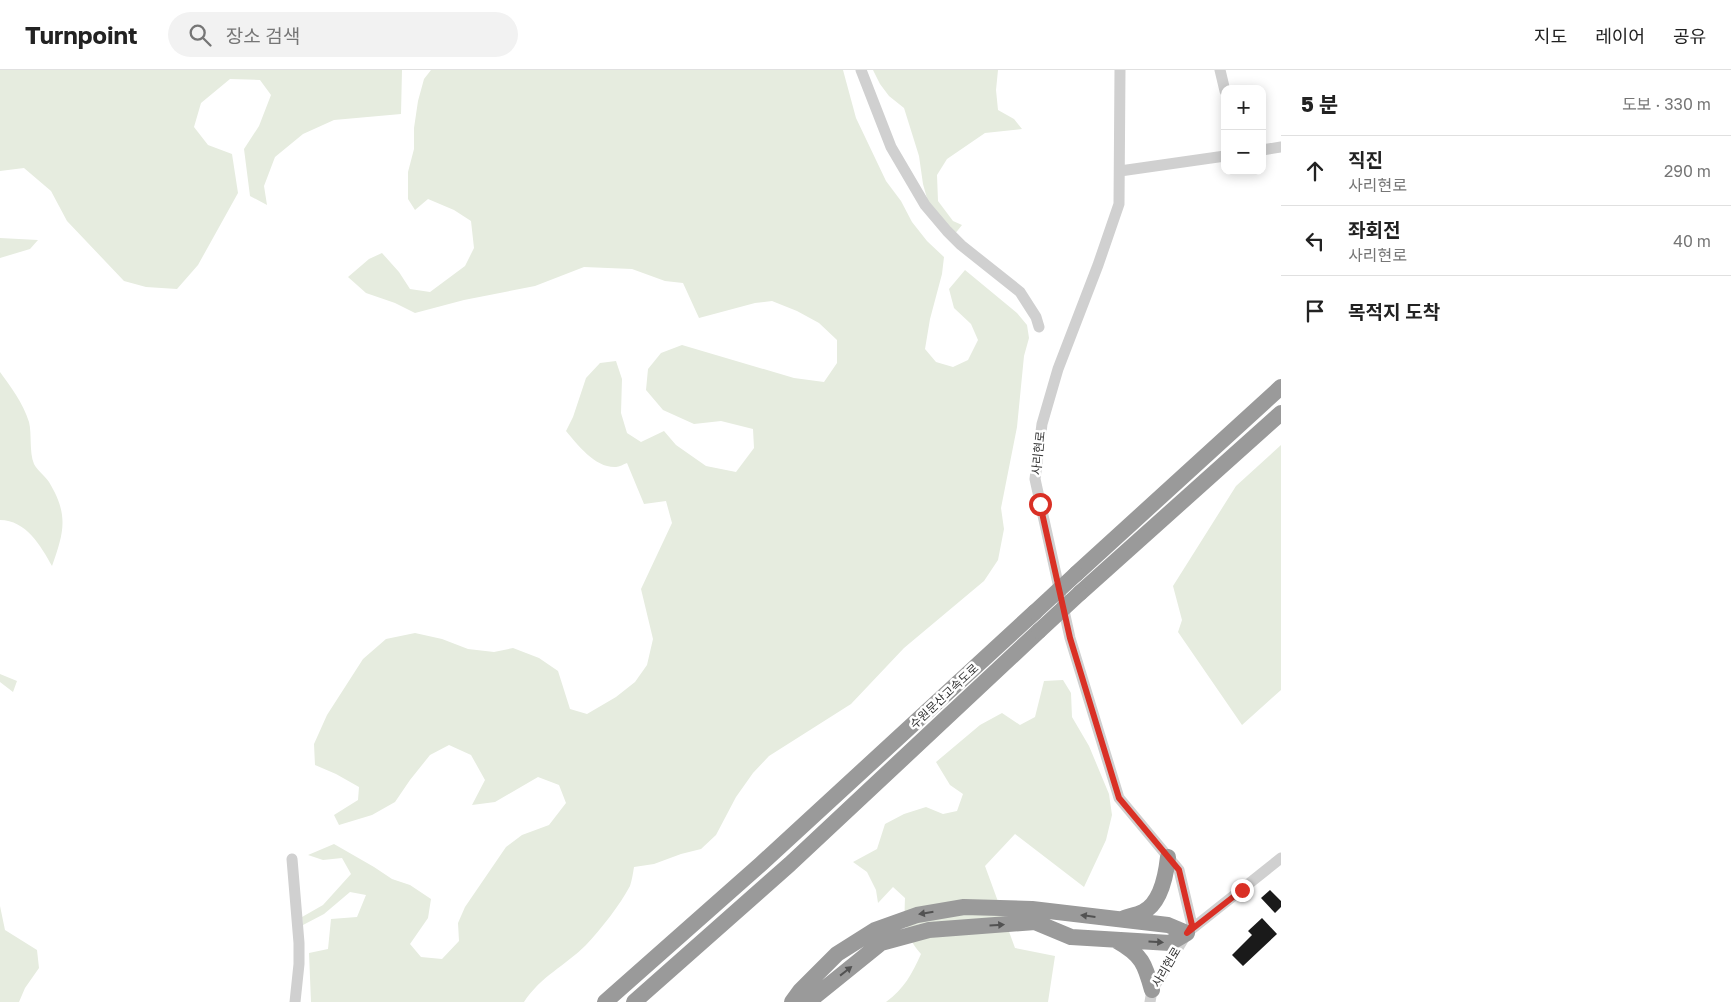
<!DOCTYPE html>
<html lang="ko">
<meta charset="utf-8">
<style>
:root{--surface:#fff;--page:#f2f2f2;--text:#222;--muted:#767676;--line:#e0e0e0}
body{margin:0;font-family:"Golos Text","Noto Sans KR",sans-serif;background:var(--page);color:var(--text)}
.controls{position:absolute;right:15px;top:15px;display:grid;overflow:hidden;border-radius:10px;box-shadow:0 2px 12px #0003}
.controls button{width:45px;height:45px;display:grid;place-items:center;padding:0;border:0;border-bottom:1px solid var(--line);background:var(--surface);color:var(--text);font:25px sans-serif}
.stop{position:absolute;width:15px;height:15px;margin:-11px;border:4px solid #d93025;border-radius:50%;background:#fff}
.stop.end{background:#d93025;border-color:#fff;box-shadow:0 1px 5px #0008}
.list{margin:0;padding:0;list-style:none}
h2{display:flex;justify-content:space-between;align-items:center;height:65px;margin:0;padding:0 20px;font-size:21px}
h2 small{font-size:16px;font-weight:400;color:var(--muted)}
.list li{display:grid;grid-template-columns:32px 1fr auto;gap:15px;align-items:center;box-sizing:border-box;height:70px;padding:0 20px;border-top:1px solid var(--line)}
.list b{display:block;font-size:19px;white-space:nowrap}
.list p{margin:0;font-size:16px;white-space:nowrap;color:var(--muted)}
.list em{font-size:16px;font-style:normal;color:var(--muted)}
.icon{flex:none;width:28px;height:28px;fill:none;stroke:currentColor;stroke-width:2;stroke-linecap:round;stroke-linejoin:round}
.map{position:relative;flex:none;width:1281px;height:932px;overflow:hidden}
header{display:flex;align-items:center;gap:30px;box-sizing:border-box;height:70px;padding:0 25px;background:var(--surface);border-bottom:1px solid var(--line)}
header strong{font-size:24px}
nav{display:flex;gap:28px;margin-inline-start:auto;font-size:18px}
.search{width:350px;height:45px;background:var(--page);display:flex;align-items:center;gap:12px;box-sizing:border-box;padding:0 18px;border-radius:28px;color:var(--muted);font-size:19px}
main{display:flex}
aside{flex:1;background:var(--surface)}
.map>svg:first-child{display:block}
</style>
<header>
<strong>Turnpoint</strong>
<div class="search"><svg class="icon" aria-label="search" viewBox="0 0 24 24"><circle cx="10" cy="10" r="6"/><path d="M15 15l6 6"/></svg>장소 검색</div>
<nav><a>지도</a><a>레이어</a><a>공유</a></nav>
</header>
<main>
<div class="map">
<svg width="1281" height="932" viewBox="0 0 1281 932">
<rect width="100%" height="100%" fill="#fff"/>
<path fill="#e6ecdf" d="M0,0H402L401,44L334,50L303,64L275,87L264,116L267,135L250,126L244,79L259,56L271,25L260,10L230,9L201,33L194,57L208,75L232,84L238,123L198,195L177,219L146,217L124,211L67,151L51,121L24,98L0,101Z
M431,0H843L856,48L886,111L901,131L912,152L927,171L944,187L942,204L930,249L925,279L936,292L953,297L968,290L978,270L971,254L954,238L949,219L965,200L1017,243L1027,255L1029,268L1024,286L1017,357L1001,438L1004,459L998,490L984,511L904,578L851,634L769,686L753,703L736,727L716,765L701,779L681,784L654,794L634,797C633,803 632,810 630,816C620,835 601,859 586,875C565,896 541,906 524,932H311L309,883L328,879L331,849L357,847L366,825L350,822L324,844L303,855L302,847L323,835L351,804L342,788L323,790L308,785L334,774L374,797L392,809L410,815L431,829L428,848L410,874L421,887L442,889L459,871L458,853L465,837L506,777L522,765L549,755L566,733L559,715L538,707L495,732L472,735L485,710L471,685L449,675L430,685L410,710L395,732L372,745L339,755L334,745L358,730L359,717L336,704L315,695L314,674L327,645L363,589L386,569L415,563L442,569L468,579L494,582L513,578L539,588L558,601L570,639L587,644L616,627L635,612L647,595L653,569L641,519L672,453L666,431L644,434L627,393C624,394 619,397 616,397C595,398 578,375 566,361L573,347L586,308L600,293L616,291L622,309L621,343L627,363L641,372L664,361L676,375L706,396L736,402L754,378L753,359L721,351L694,354L663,340L646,320L648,299L661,283L682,275L794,308L824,312L837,293V270L819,253L797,241L772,231L755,233L699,248L683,213L665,211L632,199L584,197L535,216L464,230L415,243L395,233L366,223L348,207L369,189L382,183L399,202L410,219L430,222L465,196L474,178L471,151L454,140L428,129L415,140L408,129V102L414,79V58L418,31L424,9Z
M873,0H998L996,20L998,40L1014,49L1022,59L985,63L947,89L937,105L938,131L953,151L962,155L954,165L928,132L923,114L919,86L904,38L889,26L880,14Z
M0,168L38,170L30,179L0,188Z
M0,302C11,317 23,333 29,352C32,364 29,382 34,394C37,400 45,406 49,412C69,445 64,462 52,496C41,476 26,450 0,450Z
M1281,375V620L1242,655L1178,562L1182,550L1173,516L1236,416Z
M0,604L17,611L13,622L0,612Z
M1063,610L1071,623L1072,647L1089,676L1109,724L1112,745L1106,770L1084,817L1015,764L985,796L1015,878L1055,886L1048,932H886C904,919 912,904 921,884C904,864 904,854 905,828L893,817L878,833L876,820L867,802L853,792L877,779L885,754L904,744L926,737L943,744L957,741L963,724L950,715L936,692L980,655L1002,643L1020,655L1035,647L1044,611Z
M0,836L5,860L37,880L39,898L25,918L19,932H0Z"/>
<path fill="#1a1a1a" d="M1270,820L1281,831V837L1275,843L1261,828Z
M1262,848L1277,864L1243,896L1232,885L1252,865L1248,861Z"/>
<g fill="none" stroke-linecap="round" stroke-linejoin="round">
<path stroke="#d0d0d0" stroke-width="11" d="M861,0L891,77L925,135L947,161L961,175L1020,222L1036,247L1039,257
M1120,0L1119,134L1098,195L1058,299L1042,354L1035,409L1070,568L1119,728L1179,800L1192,855L1152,920L1150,932
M1220,0L1225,21
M1262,80L1281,77
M1120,101L1225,86
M292,789L299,873V894L295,932
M1188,862L1281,788"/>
<path stroke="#9a9a9a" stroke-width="16" d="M1076,504L1281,317
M1080,523L1281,343
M1124,848C1130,846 1137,845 1143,842C1161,833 1166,805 1168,787
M1117,871C1142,885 1145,894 1152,920
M605,932L761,794L1035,542
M634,932L790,794L1039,561
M792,932L800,921L837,884L875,860L917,845L964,837L1032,839L1168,855L1187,863
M808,932L881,873L929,860L1035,852L1071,867L1170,873L1187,863"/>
<path stroke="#9a9a9a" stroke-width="16" d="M1035,542L1076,504
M1039,561L1080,523"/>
</g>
<defs><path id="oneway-solid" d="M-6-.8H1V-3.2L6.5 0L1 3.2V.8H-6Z" transform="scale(1.25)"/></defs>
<g fill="#525252">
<use href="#oneway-solid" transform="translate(926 843) rotate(171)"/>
<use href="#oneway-solid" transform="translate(1088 846) rotate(-173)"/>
<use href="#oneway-solid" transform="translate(997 855) rotate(-4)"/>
<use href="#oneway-solid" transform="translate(1156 872) rotate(3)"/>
<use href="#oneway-solid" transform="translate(846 901) rotate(-38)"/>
</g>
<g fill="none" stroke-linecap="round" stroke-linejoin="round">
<path stroke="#d93025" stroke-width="6" d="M1040,434L1070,568L1119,728L1179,800L1192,855L1187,863L1242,820"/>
</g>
<g text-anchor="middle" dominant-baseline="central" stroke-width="5" stroke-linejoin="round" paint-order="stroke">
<g font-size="12" fill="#333" stroke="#fff">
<text transform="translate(1038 383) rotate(-84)">사리현로</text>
<text transform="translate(944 626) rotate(-43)">수원문산고속도로</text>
<text transform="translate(1166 897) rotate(-59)">사리현로</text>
</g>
</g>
</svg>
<div class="controls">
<button>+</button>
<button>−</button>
</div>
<div class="stop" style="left:1040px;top:434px"></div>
<div class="stop end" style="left:1242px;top:820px"></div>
</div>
<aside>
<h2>5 분<small>도보 · 330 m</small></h2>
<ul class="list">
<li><svg class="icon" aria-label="ahead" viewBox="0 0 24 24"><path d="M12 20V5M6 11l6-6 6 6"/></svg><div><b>직진</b><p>사리현로</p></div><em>290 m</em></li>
<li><svg class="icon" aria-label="left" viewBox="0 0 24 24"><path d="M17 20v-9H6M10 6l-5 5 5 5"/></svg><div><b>좌회전</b><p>사리현로</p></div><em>40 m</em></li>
<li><svg class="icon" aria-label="arrive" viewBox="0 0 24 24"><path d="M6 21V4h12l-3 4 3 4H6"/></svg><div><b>목적지 도착</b></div></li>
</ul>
</aside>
</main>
